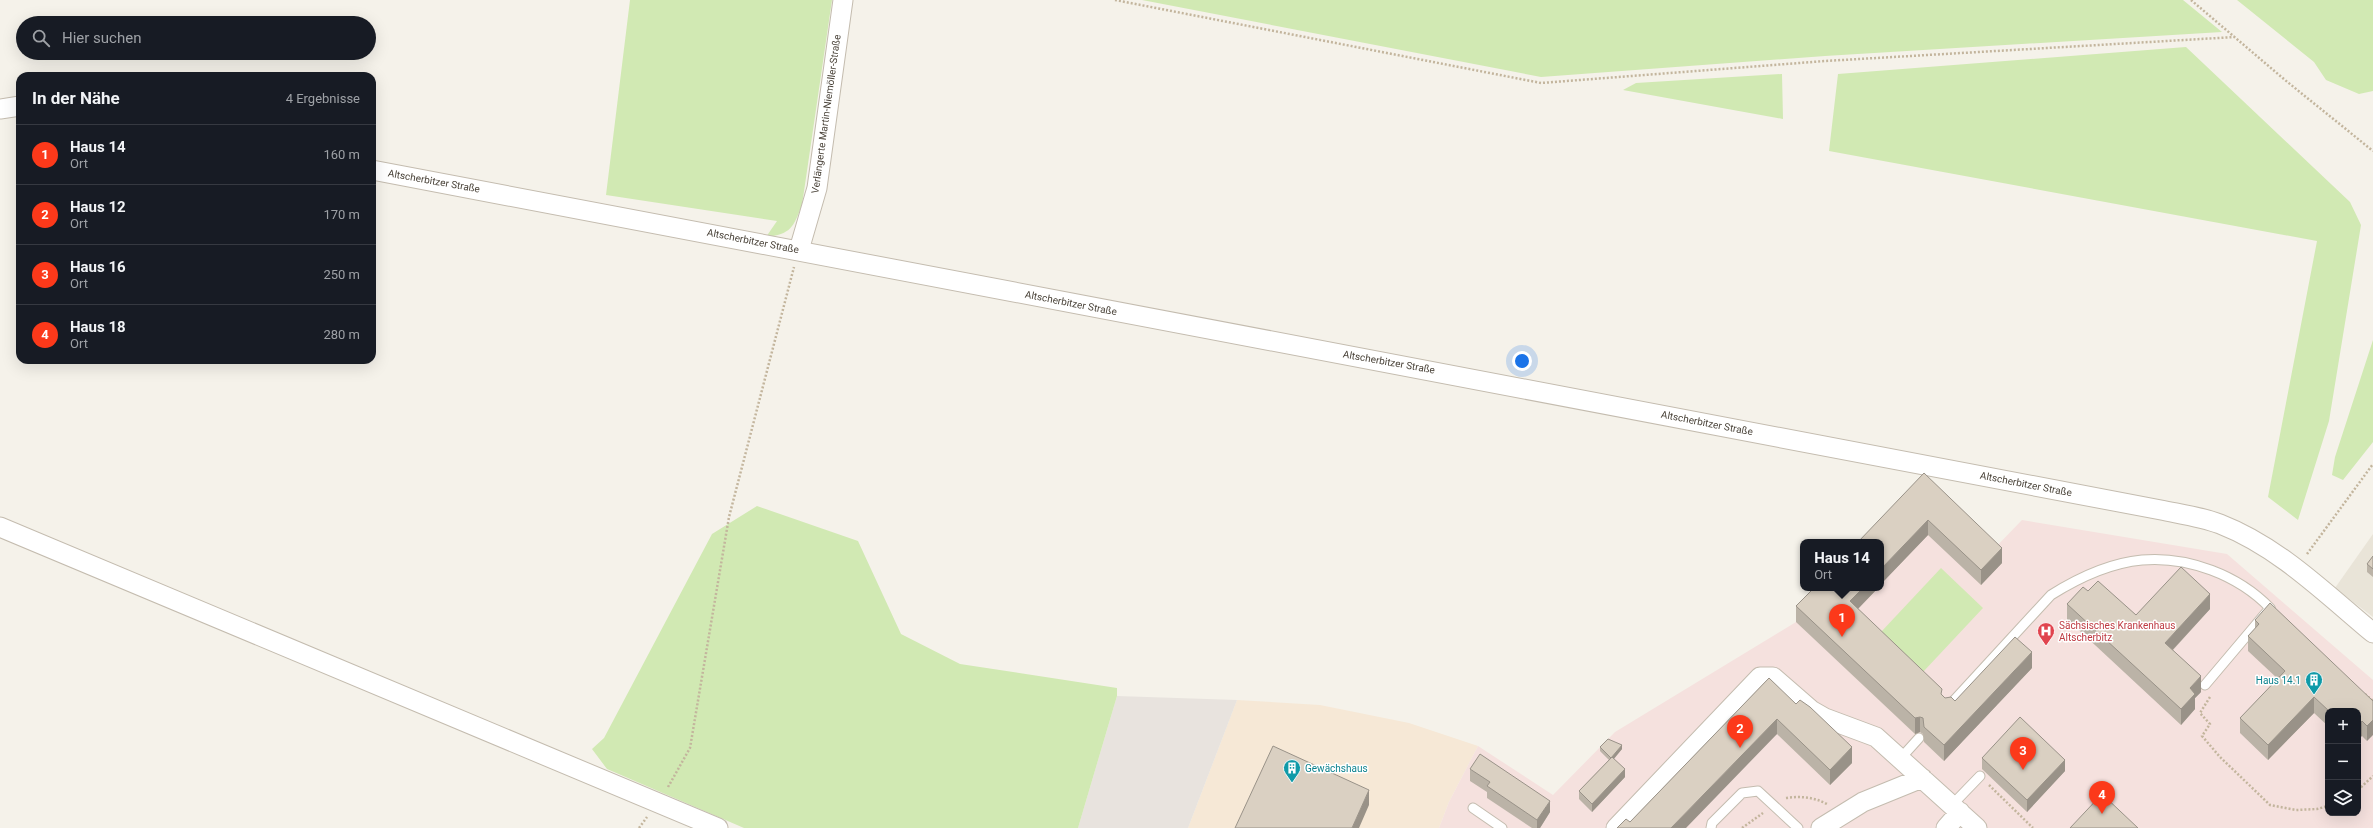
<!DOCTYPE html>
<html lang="de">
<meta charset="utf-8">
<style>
:root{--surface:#171b24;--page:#20242c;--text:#f1f3f6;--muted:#9ea1a6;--line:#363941;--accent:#fc391a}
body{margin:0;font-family:Roboto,sans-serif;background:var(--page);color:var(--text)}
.controls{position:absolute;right:12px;bottom:12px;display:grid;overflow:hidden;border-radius:8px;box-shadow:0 4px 16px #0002}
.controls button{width:36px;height:36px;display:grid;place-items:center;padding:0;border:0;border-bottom:1px solid var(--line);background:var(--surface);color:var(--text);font:20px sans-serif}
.you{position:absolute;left:1522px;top:361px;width:14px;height:14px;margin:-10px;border:3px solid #fff;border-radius:50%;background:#1a73e8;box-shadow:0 0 0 6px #1a73e833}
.badge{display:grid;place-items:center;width:26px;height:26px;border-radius:50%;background:var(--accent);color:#fff;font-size:13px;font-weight:700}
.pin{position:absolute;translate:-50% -33px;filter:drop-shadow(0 1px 2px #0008)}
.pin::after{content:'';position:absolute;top:21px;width:14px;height:12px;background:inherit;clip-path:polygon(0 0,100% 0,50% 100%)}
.popup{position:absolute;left:1800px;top:539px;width:84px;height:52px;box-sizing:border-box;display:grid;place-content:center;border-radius:8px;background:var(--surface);filter:drop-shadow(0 1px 3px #0005);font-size:13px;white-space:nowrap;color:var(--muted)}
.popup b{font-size:15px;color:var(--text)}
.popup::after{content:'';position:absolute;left:50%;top:100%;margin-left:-8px;border:8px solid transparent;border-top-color:var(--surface)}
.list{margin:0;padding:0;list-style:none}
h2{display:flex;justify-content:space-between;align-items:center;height:52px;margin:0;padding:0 16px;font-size:17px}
h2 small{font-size:13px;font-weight:400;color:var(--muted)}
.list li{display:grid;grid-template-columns:26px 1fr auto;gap:12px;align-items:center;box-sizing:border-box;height:60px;padding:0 16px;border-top:1px solid var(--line)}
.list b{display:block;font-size:15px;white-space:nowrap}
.list p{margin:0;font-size:13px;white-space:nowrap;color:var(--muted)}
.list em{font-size:13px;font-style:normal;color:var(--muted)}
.icon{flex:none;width:22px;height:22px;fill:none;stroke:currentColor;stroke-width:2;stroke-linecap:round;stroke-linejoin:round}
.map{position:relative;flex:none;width:2373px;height:828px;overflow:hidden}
.search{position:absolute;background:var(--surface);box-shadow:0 4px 16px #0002;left:16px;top:16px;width:360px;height:44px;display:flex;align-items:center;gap:10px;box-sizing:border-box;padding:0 14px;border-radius:22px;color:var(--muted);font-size:15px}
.panel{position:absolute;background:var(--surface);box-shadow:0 4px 16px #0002;left:16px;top:72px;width:360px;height:292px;border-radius:12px}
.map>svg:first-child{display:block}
</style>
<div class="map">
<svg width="2373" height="828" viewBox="0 0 2373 828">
<rect width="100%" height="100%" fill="#f5f2ea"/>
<path fill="#e9e4d8" d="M2373,534V617L2335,588Z"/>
<path fill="#f6e8d6" d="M1237,700L1320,705L1409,723L1478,746L1449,802L1439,828H1188Z"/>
<path fill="#e8e3de" d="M1117,696L1237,700L1188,828H1078Z"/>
<path fill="#f5e1de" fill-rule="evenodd" d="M1924,489L1991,552L2022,520L2227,554L2373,680V828H1439L1449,802L1478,746L1553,795L1615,732L1796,622L1828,588H1881V542ZM2328,711H2358V813H2328Z"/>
<path fill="#d1e9b3" d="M630,0H832L802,205C793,228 791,234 766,237L777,221L606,195Z
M1142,0H2183L2222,32L1825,56L1541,77Z
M2237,0H2373V91L2359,94L2326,80L2314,62Z
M2186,47L2350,202L2361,225L2329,421L2298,520L2268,497L2317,241L1829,151L1838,74Z
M1782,74L1783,119L1623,90L1636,83Z
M2373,340V442L2343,480L2332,475L2335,457Z
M757,506L858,541L901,634L960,664L1117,688V696L1078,828H744L607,769L592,749L604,738L712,534Z
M1941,568L1983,608L1923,672L1881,632Z"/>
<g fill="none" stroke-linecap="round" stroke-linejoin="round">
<g stroke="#c4bcaf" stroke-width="11">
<path id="service" d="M1947,708L2051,595C2078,578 2110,563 2142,560C2188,556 2238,575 2270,608L2205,685
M1900,759L1919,738
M1952,805L1980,776
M1473,808L1502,828
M1711,828L1712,823L1742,793L1758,791L1798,828"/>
</g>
<g stroke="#c4bcaf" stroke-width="21">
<path id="minor" d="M0,109L20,106
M372,170L2161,510C2180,514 2202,517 2220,524C2279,547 2325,593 2373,633
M799,250L817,188L843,0
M0,527L718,828
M1616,828L1760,677H1773L1811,710L1825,718L1876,737L1977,828
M1821,828L1863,802L1922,778
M1946,828L1960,812"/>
</g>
<path stroke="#c3b59d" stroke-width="2.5" stroke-dasharray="2 2" stroke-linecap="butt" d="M1115,0L1541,83L1825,61L2235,37
M2191,0L2285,80L2373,151
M2307,554L2373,464
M2365,694L2373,701
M2210,697L2200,713L2210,724L2202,736L2220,757L2270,805L2296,810L2317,809L2328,806
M1989,785L2033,828
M668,787L690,748L729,517L794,267
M2358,790L2373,776
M1786,798C1800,796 1814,797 1827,804
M639,828L647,817
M1742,828L1763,813"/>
<use href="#service" stroke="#fff" stroke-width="9"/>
<use href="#minor" stroke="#fff" stroke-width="19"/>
</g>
<path fill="#bbb3a7" d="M1924,473L2002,563L1981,585L1928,535L1881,584V542Z
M2373,556V577L2367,572V564Z
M1814,588H1878L1858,609L1945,698L1955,701L2032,668L1944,761L1924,742L1923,734L1920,732L1915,734L1796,622V606Z
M2088,591L2136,615L2210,609L2173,650L2201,692L2195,698V709L2181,725L2067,619V604Z
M2255,620L2373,701L2367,741L2362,736L2358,711H2328V726L2314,713L2268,760L2240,733V718L2278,679L2248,651V636L2255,629Z
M1769,678L1852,763L1830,785L1777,734L1630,822Z
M1600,747L1622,749L1614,759L1625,777L1592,812L1579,799V791L1609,760L1600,751Z
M1982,758L2065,771L2027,812L1982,769Z
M1470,769L1550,812L1540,828H1532L1487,798V792L1470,781Z"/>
<path fill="#999288" d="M1928,520V535L1881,584V569Z
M2002,548V563L1981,585V570Z
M1863,588H1878L1850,617V601Z
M2210,594V609L2165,658V643Z
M2032,652V668L1944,761V745Z
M2201,676V692L2195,698V709L2181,725V709L2190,688Z
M2314,697V713L2268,760V745Z
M1920,717V732L1915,734V718Z
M1777,719V734L1686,828H1671Z
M2373,720V735L2367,741V726Z
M2362,721V736L2358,740V725Z
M1622,745V749L1611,762V758Z
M1852,747V763L1830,785V770Z
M2065,760V771L2027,812V800Z
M1625,769V777L1592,812V804Z
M1369,790V805L1359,828H1352Z
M1550,801V812L1540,828H1537V820Z"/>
<path fill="#dad0c2" stroke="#999288" d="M1924,473L2002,548L1981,570L1928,520L1881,569V542H1858Z
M2373,556V569L2367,564Z
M2181,567L2210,594L2165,643L2201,676L2190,688L2195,694L2181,709L2067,604L2083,587L2088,591L2098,581L2136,615Z
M1814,588H1863L1850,601L1942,689L1941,694L1945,698L1951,697L1955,701L2015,637L2032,652L1944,745L1924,727L1923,718L1920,717L1915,718L1796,606Z
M2270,603L2373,701V720L2367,726L2362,721L2358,725V711H2329L2314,697L2268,745L2240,718L2285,671L2248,636L2259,624L2255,620Z
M1769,678L1796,704L1800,700L1810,707L1852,747L1830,770L1777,719L1671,828H1617L1626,819L1630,822Z
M2020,717L2065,760L2027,800L1982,758Z
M1608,739L1622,745L1611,758L1600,747Z
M1273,746L1369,790L1352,828H1235Z
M1480,754L1550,801L1537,820L1487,786L1490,782L1470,769Z
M1612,757L1625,769L1592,804L1579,791Z
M2102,794L2138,828H2070Z"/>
<defs>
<g id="hospital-pin" transform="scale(0.9)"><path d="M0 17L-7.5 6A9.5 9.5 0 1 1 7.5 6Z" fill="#e0444e" stroke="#fff"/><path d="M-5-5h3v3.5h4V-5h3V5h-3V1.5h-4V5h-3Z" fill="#fff"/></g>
<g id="building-pin" transform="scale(0.9)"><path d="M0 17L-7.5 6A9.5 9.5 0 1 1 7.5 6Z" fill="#0f9aa8" stroke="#fff"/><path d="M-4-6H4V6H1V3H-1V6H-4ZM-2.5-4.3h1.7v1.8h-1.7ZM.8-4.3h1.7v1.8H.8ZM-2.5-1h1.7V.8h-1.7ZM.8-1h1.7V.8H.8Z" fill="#fff"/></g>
</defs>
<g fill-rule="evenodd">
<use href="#hospital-pin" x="2046" y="631"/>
<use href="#building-pin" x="2314" y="680"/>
<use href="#building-pin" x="1292" y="768"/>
</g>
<g text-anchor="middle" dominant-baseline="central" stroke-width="3" stroke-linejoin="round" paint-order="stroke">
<g font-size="10" fill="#494238" stroke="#fff">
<text transform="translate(826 114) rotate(-82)">Verlängerte Martin-Niemöller-Straße</text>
<text transform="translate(434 181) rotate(10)">Altscherbitzer Straße</text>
<text transform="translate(753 241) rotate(11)">Altscherbitzer Straße</text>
<text transform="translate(1071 303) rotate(11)">Altscherbitzer Straße</text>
<text transform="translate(1389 362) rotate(10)">Altscherbitzer Straße</text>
<text transform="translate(1707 423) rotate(11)">Altscherbitzer Straße</text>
<text transform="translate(2026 484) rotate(11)">Altscherbitzer Straße</text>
</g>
<g font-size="10" fill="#be3a42" stroke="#fff" text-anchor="start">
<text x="2059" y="625">Sächsisches Krankenhaus<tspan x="2059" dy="12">Altscherbitz</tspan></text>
</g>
<g font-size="10" fill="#0d838f" stroke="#fff" text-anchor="end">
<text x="2301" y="680">Haus 14.1</text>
<text x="1305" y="768" text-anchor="start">Gewächshaus</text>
</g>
</g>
</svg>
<div class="controls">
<button>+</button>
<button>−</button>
<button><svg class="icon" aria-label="layers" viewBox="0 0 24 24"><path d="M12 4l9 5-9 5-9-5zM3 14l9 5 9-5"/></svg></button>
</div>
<div class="you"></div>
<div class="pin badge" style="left:1842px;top:637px">1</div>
<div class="popup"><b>Haus 14</b>Ort</div>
<div class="pin badge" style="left:1740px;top:748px">2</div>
<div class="pin badge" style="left:2023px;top:770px">3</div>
<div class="pin badge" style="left:2102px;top:814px">4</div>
<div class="search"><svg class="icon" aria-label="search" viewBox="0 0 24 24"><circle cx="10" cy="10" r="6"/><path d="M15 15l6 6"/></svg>Hier suchen</div>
<section class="panel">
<h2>In der Nähe<small>4 Ergebnisse</small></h2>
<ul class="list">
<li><span class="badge">1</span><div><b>Haus 14</b><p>Ort</p></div><em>160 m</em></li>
<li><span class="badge">2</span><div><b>Haus 12</b><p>Ort</p></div><em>170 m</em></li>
<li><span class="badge">3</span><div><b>Haus 16</b><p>Ort</p></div><em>250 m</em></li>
<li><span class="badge">4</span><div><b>Haus 18</b><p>Ort</p></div><em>280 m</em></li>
</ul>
</section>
</div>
